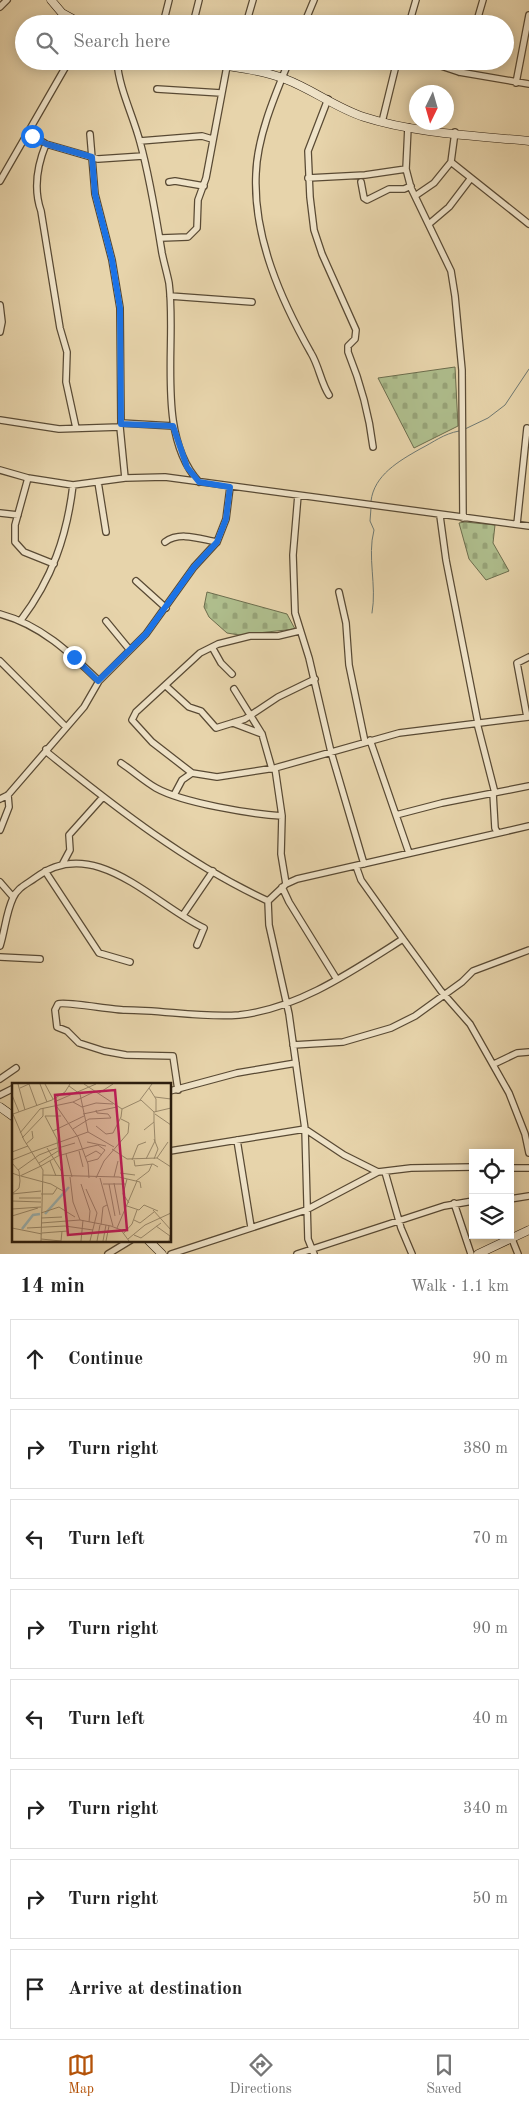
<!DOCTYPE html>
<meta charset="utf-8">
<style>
:root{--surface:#fff;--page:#f6f6f6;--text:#222;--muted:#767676;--line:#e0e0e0;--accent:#b45309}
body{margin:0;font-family:"Old Standard TT",serif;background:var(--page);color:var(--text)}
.controls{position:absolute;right:15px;bottom:15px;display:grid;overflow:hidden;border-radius:0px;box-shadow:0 2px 12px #0003}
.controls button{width:45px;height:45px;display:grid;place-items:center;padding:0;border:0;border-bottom:1px solid var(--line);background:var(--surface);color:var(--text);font:25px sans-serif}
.compass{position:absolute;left:409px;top:85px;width:45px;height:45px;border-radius:50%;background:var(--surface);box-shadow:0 2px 12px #0003;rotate:185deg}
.stop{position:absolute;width:15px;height:15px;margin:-11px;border:4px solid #1a73e8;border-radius:50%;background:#fff}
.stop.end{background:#1a73e8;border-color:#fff;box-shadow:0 1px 5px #0008}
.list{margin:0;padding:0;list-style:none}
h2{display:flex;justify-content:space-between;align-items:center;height:65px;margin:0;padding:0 20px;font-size:21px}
h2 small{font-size:16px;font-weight:400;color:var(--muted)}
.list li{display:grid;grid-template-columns:32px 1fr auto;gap:15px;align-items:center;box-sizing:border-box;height:80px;margin:0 10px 10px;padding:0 10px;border:1px solid var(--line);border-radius:0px}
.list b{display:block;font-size:19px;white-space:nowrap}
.list em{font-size:16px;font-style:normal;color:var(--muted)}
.icon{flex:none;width:28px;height:28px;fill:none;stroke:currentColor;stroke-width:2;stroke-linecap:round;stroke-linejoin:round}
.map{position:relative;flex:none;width:529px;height:1254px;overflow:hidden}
.search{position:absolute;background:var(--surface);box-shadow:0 2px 12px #0003;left:15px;right:15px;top:15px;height:55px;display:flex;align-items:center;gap:12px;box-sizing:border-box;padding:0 18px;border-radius:28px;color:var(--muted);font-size:19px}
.sheet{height:785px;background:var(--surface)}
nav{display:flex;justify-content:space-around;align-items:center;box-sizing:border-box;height:70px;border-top:1px solid var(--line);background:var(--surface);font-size:14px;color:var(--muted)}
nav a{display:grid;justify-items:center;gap:2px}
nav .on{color:var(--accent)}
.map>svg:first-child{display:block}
</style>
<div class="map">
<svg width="529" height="1254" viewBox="0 0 529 1254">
<defs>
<pattern id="cemetery-stones" width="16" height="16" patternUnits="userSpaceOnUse" patternTransform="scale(1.25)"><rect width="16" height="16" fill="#afbe8d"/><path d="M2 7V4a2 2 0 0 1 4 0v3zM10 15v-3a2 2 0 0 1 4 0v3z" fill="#97a378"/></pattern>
</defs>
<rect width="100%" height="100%" fill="#e7d4ab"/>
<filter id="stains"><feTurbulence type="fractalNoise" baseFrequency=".004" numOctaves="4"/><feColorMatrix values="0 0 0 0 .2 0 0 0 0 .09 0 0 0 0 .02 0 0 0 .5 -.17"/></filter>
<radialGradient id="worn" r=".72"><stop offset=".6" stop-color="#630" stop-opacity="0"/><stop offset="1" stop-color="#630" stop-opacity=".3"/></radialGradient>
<path fill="url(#cemetery-stones)" stroke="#6c6d4d" d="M455,367L458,426L414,448L378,378Z
M465,522L495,525L493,543L509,571L486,580L469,559L459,523Z
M207,592L287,614L295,629L239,635L227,633L209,617L204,607Z"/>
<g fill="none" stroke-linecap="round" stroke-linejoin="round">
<path stroke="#6e7872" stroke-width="1" d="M465,429L488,418L505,405L529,369
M371,501C374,475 399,461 420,449C434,442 443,434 459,431
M371,508L370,521L374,530C367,557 377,585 372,613"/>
<g stroke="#594a34" stroke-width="8">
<path id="street" d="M0,7L7,0
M163,24L169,0
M193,24L199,0
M246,24L253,0
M304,24L314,0
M409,24L416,0
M476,24L483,0
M117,61C119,89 133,115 140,142C150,178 156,216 162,253C164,263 167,273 169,283C177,344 155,434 199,482
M289,61C275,95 257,137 256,174C253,237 281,300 311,353C319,366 321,383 329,395
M426,61L459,72L529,84
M459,72L464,61
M516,83L529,15
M157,89L221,93
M328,99L308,151L310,197L314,230L322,254L356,330L355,339L348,346V352C361,384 369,413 373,447
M382,122L397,61
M408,127L406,169L411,188L451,271L455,296L462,370L463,518
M28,133L46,144L98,159L143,156
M90,134L95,194L112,260L120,308L121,423
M140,141L202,136L212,139
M46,144C37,166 33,188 41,211L60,328L67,352L66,382L76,428
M451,162L529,224
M308,178L365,175L406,169
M0,181L69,61
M169,182L175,181L204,186
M361,182L364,198L367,200L389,189H404L411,186
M415,196L434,183L451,162L455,132
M429,224L449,207L471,178
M161,238L188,237L197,228L198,200L206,178L227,66
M170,296L252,302
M0,305L2,322L0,332
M0,420L59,429L120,427L121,423L173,426
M120,427L125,478
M0,470L28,478L73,485L125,478L165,477L529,526
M28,478L15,525V542L24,552L54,564
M98,482L106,532
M298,495L293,555L295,613L309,658L331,752L364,864
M0,513L18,515
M440,516L446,560L478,723
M517,524L527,428
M165,542C180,531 200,539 217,542
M136,581L166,608
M339,592L346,623L349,665L365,742
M0,614C41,625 69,652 99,681
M21,620C52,579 67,536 73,485
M106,621L129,649
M299,631L278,636H250L218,644L200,653L136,712L132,720L152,742L192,773L217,777L275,768L399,733L529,717
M212,647L221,663L232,674
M0,661L66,727
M166,686L189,707L201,711L216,728L245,719L278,697L315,679
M234,689L262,734L272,769
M527,717L517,663L529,657
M233,723L262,734
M477,723L495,793
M370,740L409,853
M46,749L48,753C116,808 188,864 268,901
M121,763C133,771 144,781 156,788C183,803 251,814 282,816
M275,768L282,816L281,854L286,884
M493,793L495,828L497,832
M174,795L182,780L192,773
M0,799L8,795L84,707L99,681L146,634L194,567L217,542L226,519L230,487
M396,815L442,803L529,786
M0,830L9,807L8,795
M62,865L70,850L69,835L103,797
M356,866L361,880L403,939L441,991L470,1024L509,1093L525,1134L529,1153
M45,871L99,953L130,962
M0,882L13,897
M282,887L289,902L336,978
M183,915L213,871
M0,946C5,930 6,913 13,898C17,888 27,884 35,878C94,833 153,904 204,928L197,945
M0,957L40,959
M293,1045L343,1042L391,1028L415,1016L462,982L473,971L529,950
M494,1064L517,1053L529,1052
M0,1079L16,1068
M178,1090L173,1056L126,1055L104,1051L79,1043L67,1031L57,1027L55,1010L58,1004C64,1001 112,1010 125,1010C163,1010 201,1018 239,1015C298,1009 354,970 403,939
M170,1091L237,1073L296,1063
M0,1095L14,1088
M237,1140L251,1227
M170,1151L305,1129L344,1155L378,1172
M510,1168H529
M385,1172L401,1228L412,1254
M510,1199L529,1196
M454,1203L471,1254
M512,1239L518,1254
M108,1254L131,1240
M171,1254L306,1210L378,1172L411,1168L473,1167
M297,1254L444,1206L473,1201
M314,1254L308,1239L305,1129L289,1014L269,925L268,901L286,884L297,879L529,826"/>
</g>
<g stroke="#2a1c0d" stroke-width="9">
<path id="secondary" d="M51,0L62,13L82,24
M192,61C222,66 256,68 285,79C312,89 336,108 364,117C413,133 477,136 529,141
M0,1107L14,1117
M148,1240L162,1254
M478,1254L529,1230"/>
</g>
<use href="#street" stroke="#efe3c8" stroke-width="5.5"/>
<use href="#secondary" stroke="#efe3c8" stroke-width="8"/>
</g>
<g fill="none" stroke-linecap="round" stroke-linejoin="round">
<path stroke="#1a73e8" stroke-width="6" d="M32,136L46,144L92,157L95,194L112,260L120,308L121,424L173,426L187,467L199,482L230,487L226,519L217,542L194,567L146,634L98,681L74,657"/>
</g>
<g transform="translate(12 1083)">
<rect width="159" height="159" fill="#e7d4ab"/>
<path fill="none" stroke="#9cb5b5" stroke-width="2.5" d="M33,131L57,104M10,146L21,132L28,131"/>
<path fill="none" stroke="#9b8a6c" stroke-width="1" d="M6,1L13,27M28,1L35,19M33,1L41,16M72,1L110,26L129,17L142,29L159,25M57,3L68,11L76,49M8,5L17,1L25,23M137,5L144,16V29M87,10L101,1M0,12L7,29M143,14L159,16M128,17L140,1M42,19L84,1M61,19L70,24L84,20L101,21M43,21L66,54M0,29L12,57L31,87L29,158M1,31L40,17L53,9L58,1M71,31L105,24M143,31L159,42M33,33L45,56L47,72M33,33H49M84,43L94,51L101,50M61,46L77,36L99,35L96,31L85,30L84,27M132,47L142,39V29M41,48L72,33M76,49L102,64M8,50L28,26L61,19L84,8M101,50L109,34L110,26M66,54L76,81L77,95M10,55L31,33V25M75,59L94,63M14,61L21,55L20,48M35,65L50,89M46,65L63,60M100,66L115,76L145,75L159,84M67,68L71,84M0,69L16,63M20,69L76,49M54,71L60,94M73,74L84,68L90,72M145,75L156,59M134,76L143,58L142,39M142,76L146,66L142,56M0,77L20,69M120,77L126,62L134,59M122,77L123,83L141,81L146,84M38,78L44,93M0,80L7,88L8,98L7,105L0,111M27,80L46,68M29,83L46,73L77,64L86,62L93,67L86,76L75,79M6,87L27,72L45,65M0,90L8,93L29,83M108,90L123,92M31,92L107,94L128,99L129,105M9,93L39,101L51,108M58,94L61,119L68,137M102,94L106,78M84,95L92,78L116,50L117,40L109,36M88,95L101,143M115,96L111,111L117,120M124,98L137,88L140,81M102,100L108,132M69,101L78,128L77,139M91,101H114M97,101L103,133M74,106L85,130L78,158M0,111L29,108M29,111H41L45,105M7,115H29M0,118L29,119M115,123L127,127L132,122L146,128M0,126L29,124M141,127L159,147M29,130L47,124L63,134M0,133L26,125M29,135L50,134M122,137L128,140L142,129M29,140L68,137L99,143L109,147L117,158M89,142L91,124L95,122M144,143L158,153L157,158M0,145L30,151M15,145L53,143L81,147M105,145L125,98M30,150L56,148M111,151L120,141L125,127M122,152L129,155L149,140M29,156L49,158L50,148M116,156L133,142L159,130M69,158L71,137M85,158L88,142M91,158L94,142M94,158L97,143"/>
<path fill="#c2185b" fill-opacity="0.15" stroke="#c2185b" stroke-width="2.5" d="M103,7L115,147L56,152L43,12Z"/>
<rect width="159" height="159" fill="none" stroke="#2a1c0d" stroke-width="2.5"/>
</g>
<rect width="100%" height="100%" filter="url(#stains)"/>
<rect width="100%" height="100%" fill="url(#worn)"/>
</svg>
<div class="controls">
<button><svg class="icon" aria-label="locate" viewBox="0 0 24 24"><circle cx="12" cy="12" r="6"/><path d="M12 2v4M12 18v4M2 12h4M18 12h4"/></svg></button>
<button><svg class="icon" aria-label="layers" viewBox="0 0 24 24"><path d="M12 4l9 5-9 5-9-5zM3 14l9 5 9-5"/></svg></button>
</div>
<svg class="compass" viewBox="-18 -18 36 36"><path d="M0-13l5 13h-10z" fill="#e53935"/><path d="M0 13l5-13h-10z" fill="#767676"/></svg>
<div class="stop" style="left:32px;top:136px"></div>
<div class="stop end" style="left:74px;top:657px"></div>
<div class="search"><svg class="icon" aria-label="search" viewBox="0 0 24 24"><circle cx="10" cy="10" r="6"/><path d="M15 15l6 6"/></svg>Search here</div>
</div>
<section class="sheet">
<h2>14 min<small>Walk · 1.1 km</small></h2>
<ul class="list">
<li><svg class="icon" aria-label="ahead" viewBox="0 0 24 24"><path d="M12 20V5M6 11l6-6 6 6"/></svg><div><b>Continue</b></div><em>90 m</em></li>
<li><svg class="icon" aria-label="right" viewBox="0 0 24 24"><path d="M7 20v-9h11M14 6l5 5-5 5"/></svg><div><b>Turn right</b></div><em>380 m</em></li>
<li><svg class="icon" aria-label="left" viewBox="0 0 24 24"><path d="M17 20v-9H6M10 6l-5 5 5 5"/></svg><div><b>Turn left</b></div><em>70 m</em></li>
<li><svg class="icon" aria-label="right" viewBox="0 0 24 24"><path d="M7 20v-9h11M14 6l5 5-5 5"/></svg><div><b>Turn right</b></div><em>90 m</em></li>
<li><svg class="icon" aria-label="left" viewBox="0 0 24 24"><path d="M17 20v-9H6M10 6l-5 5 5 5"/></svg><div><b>Turn left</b></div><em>40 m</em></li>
<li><svg class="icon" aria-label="right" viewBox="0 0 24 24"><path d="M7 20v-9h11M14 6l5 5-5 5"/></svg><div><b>Turn right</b></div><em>340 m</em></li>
<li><svg class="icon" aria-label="right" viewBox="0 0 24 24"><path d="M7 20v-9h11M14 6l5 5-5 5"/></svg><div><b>Turn right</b></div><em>50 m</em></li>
<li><svg class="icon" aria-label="arrive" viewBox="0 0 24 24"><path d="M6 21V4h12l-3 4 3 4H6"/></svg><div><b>Arrive at destination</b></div></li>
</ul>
</section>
<nav>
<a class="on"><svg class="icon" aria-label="map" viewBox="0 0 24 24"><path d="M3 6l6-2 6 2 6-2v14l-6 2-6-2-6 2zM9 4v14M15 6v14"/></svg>Map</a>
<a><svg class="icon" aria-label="directions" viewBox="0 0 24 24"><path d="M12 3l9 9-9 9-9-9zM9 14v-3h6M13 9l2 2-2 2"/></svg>Directions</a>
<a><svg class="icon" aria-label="saved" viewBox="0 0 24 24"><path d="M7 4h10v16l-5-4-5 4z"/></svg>Saved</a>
</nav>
